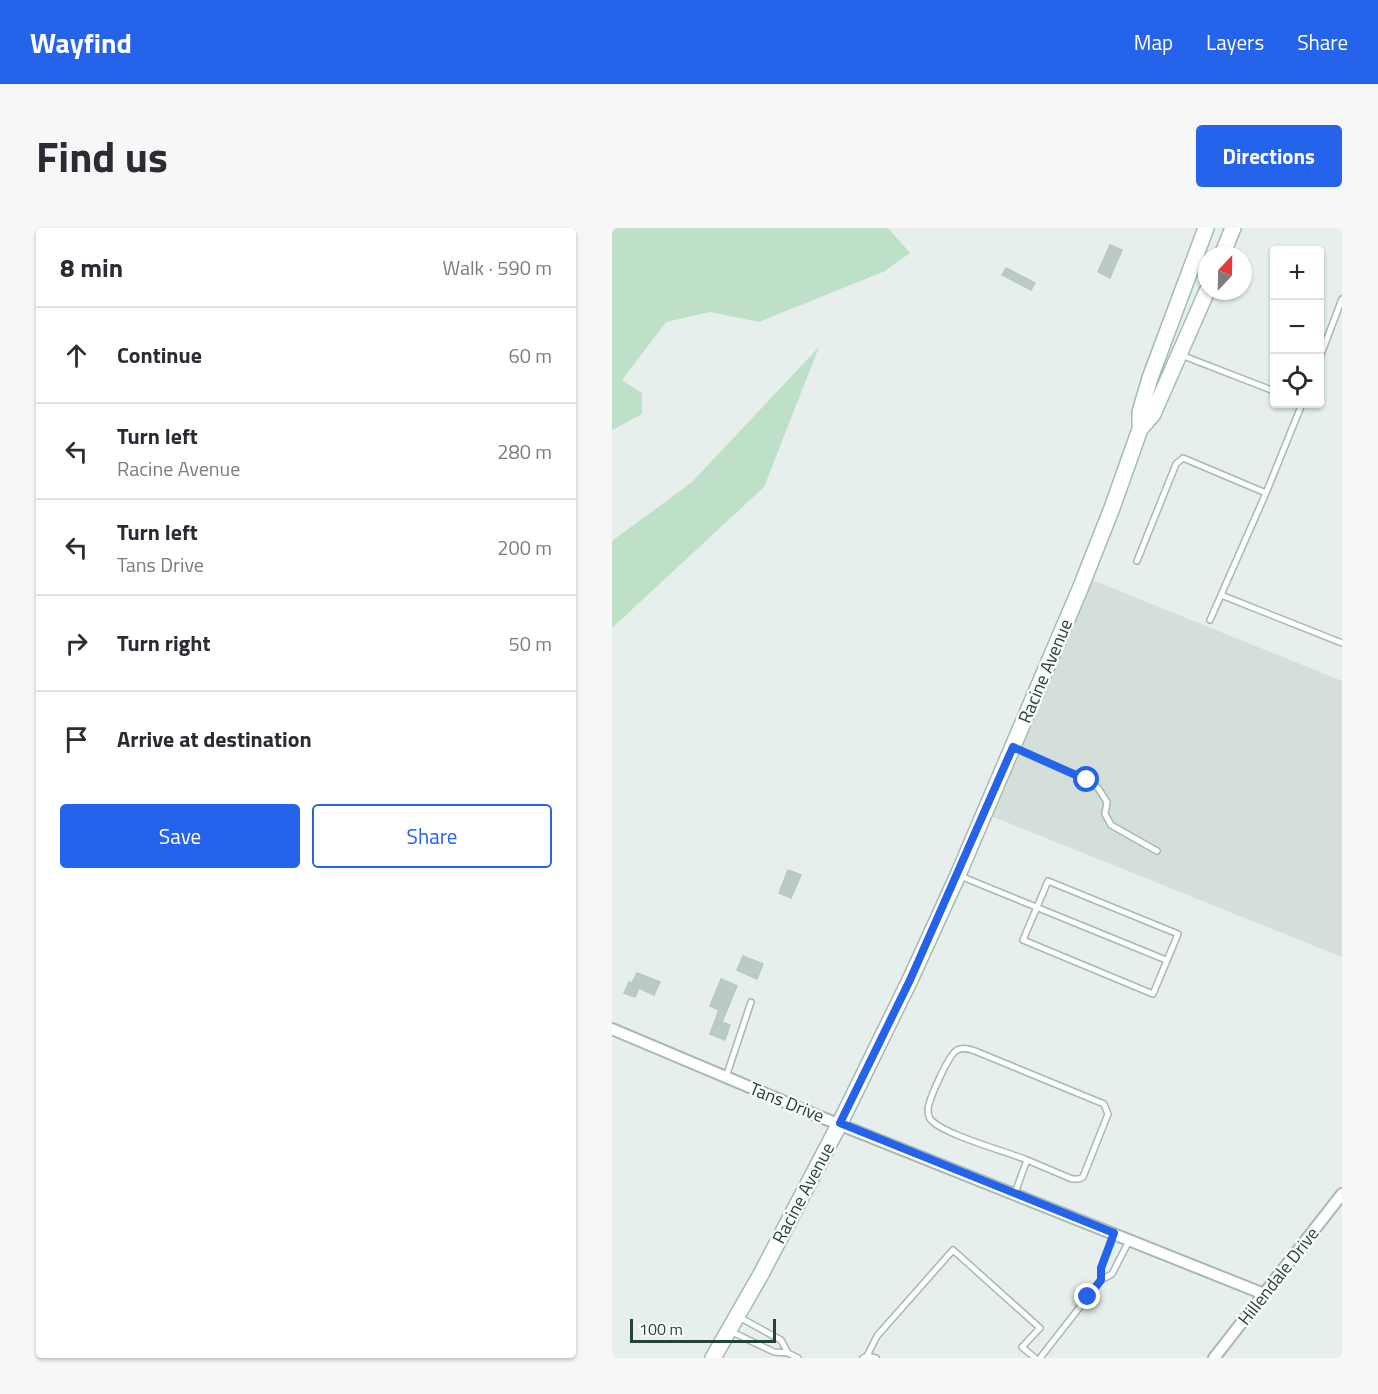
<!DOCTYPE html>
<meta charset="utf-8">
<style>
:root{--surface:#fff;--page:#f7f7f7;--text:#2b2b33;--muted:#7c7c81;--line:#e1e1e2;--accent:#2563eb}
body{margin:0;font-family:"Titillium Web",sans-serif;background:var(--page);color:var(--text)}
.controls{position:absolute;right:18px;top:18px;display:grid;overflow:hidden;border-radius:6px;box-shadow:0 2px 4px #0004}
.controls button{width:54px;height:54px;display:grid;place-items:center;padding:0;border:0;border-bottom:2px solid var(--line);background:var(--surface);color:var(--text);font:30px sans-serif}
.compass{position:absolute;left:586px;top:18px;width:54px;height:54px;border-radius:50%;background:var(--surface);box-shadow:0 2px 4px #0004;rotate:22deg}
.scale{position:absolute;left:18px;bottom:15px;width:146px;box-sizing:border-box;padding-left:6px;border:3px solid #24423a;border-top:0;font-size:16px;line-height:21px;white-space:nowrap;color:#24423a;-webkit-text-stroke:4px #f7fbf9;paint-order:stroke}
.stop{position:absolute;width:18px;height:18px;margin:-14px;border:4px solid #2563eb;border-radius:50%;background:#fff}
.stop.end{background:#2563eb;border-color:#fff;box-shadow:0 2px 6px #0008}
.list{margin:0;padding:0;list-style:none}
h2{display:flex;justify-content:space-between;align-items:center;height:78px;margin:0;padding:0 24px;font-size:26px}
h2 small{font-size:20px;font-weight:400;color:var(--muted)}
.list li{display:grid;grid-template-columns:39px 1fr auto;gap:18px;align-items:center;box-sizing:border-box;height:96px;padding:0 24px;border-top:2px solid var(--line)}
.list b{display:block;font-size:22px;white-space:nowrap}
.list p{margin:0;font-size:20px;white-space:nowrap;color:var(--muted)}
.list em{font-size:20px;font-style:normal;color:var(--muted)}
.actions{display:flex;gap:12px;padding:18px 24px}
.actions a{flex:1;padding:14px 0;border:2px solid var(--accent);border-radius:6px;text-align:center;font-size:21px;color:var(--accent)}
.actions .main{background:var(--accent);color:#fff}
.icon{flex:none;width:33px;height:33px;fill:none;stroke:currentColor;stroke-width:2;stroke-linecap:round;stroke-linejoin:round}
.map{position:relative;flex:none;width:730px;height:1130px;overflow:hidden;border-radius:6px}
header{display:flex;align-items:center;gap:36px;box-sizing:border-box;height:84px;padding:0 30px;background:var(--accent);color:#fff}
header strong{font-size:28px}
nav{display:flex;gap:33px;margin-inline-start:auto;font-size:21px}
.intro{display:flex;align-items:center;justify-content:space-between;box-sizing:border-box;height:144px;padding:0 36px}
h1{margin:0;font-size:42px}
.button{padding:15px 27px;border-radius:6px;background:var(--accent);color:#fff;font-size:21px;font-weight:700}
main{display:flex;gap:36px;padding:0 36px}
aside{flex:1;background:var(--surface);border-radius:6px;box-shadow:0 2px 4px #0004}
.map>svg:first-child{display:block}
</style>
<header>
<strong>Wayfind</strong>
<nav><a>Map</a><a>Layers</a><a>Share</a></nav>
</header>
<div class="intro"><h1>Find us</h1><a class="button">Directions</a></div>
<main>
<aside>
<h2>8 min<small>Walk · 590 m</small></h2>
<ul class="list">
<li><svg class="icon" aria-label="ahead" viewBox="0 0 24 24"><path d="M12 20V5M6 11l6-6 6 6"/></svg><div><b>Continue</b></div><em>60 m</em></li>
<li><svg class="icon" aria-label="left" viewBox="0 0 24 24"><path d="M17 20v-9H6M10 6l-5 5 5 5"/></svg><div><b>Turn left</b><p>Racine Avenue</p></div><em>280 m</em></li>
<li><svg class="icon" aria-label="left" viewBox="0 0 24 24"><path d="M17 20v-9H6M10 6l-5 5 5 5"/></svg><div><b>Turn left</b><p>Tans Drive</p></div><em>200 m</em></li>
<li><svg class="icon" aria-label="right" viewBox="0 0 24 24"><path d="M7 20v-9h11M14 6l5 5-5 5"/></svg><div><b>Turn right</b></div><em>50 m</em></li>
<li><svg class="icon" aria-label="arrive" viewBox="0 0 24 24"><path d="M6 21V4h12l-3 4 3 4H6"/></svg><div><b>Arrive at destination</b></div></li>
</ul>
<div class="actions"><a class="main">Save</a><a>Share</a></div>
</aside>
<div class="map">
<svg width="730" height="1130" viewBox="0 0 730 1130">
<rect width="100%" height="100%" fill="#e6efeb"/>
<path fill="#d4dfda" d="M478,351L730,453V729L379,588Z"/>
<path fill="#bfe0c8" d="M0,0H276L298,25L273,43L147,94L98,84L54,94L10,152L30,165V186L0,202Z
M207,119L152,259L0,400V313L80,254Z"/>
<path fill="#bbcac4" stroke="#b8c9c2" stroke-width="1.5" d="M498,17L510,22L498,50L486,44Z
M394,40L423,55L419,62L390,47Z
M176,642L189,647L179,670L167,665Z
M131,728L151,736L145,751L125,742Z
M25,745L48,754L42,767L27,760L23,769L12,765L17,754L20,755Z
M109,751L125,758L110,794L118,797L113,812L98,806L107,782L98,778Z"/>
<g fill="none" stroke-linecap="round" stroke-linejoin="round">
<g stroke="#a8b8b2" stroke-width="8">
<path id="lane" d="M569,127L662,163
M708,129L730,71
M525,333L564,236L571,230L654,265L690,176
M609,367L730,415
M598,392L654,265
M403,520L475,552L486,560L495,574L493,586L499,597L545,623
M348,648L554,732
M436,653L566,706L541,766L411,712Z
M114,849L139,774
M403,965L415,932C393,923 336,908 320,893C316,890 316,885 316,881C317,871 337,826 345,822C351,819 357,821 363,823L492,876L496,886L471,949L467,951H460L415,932
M502,1007L489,1040V1052L500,1046L518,1011
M118,1103L162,1124L176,1125L169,1112L127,1089
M176,1125L186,1130
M255,1128L265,1108L341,1022L428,1100L410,1119L423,1130
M251,1130L255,1128L264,1130
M428,1130L489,1052"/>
</g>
<g stroke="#a8b8b2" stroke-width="14">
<path id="street" d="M0,801L206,888L652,1066
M602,1130L730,966"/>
</g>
<g stroke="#a4bbb3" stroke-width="18">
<path id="secondary" d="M610,27L621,0
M528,201L541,186L595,63
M101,1130L148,1048L228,895L298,752L346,647L468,361L500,280L528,201V184L538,150L594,0"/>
</g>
<use href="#lane" stroke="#fff" stroke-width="5"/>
<use href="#street" stroke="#fff" stroke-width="10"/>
<use href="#secondary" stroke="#fff" stroke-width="15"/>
</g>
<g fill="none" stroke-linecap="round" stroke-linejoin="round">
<path stroke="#2563eb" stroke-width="8" d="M475,552L401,519L298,752L228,895L502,1005L489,1040V1052L476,1069"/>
</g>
<g text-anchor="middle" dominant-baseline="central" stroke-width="5" stroke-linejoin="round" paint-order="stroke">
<g font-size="18" fill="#24423a" stroke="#f7fbf9">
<text transform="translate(433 443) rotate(-67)">Racine Avenue</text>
<text transform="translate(175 874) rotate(22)">Tans Drive</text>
<text transform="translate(191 965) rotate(-62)">Racine Avenue</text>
<text transform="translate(666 1048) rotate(-52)">Hillendale Drive</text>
</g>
</g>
</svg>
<div class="controls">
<button>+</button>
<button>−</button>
<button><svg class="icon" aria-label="locate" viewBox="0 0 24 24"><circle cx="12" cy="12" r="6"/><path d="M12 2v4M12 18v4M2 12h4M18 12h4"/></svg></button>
</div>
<svg class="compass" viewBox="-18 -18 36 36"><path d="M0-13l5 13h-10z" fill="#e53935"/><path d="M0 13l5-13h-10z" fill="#7c7c81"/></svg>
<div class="scale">100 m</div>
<div class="stop" style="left:475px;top:552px"></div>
<div class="stop end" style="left:476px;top:1069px"></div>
</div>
</main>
